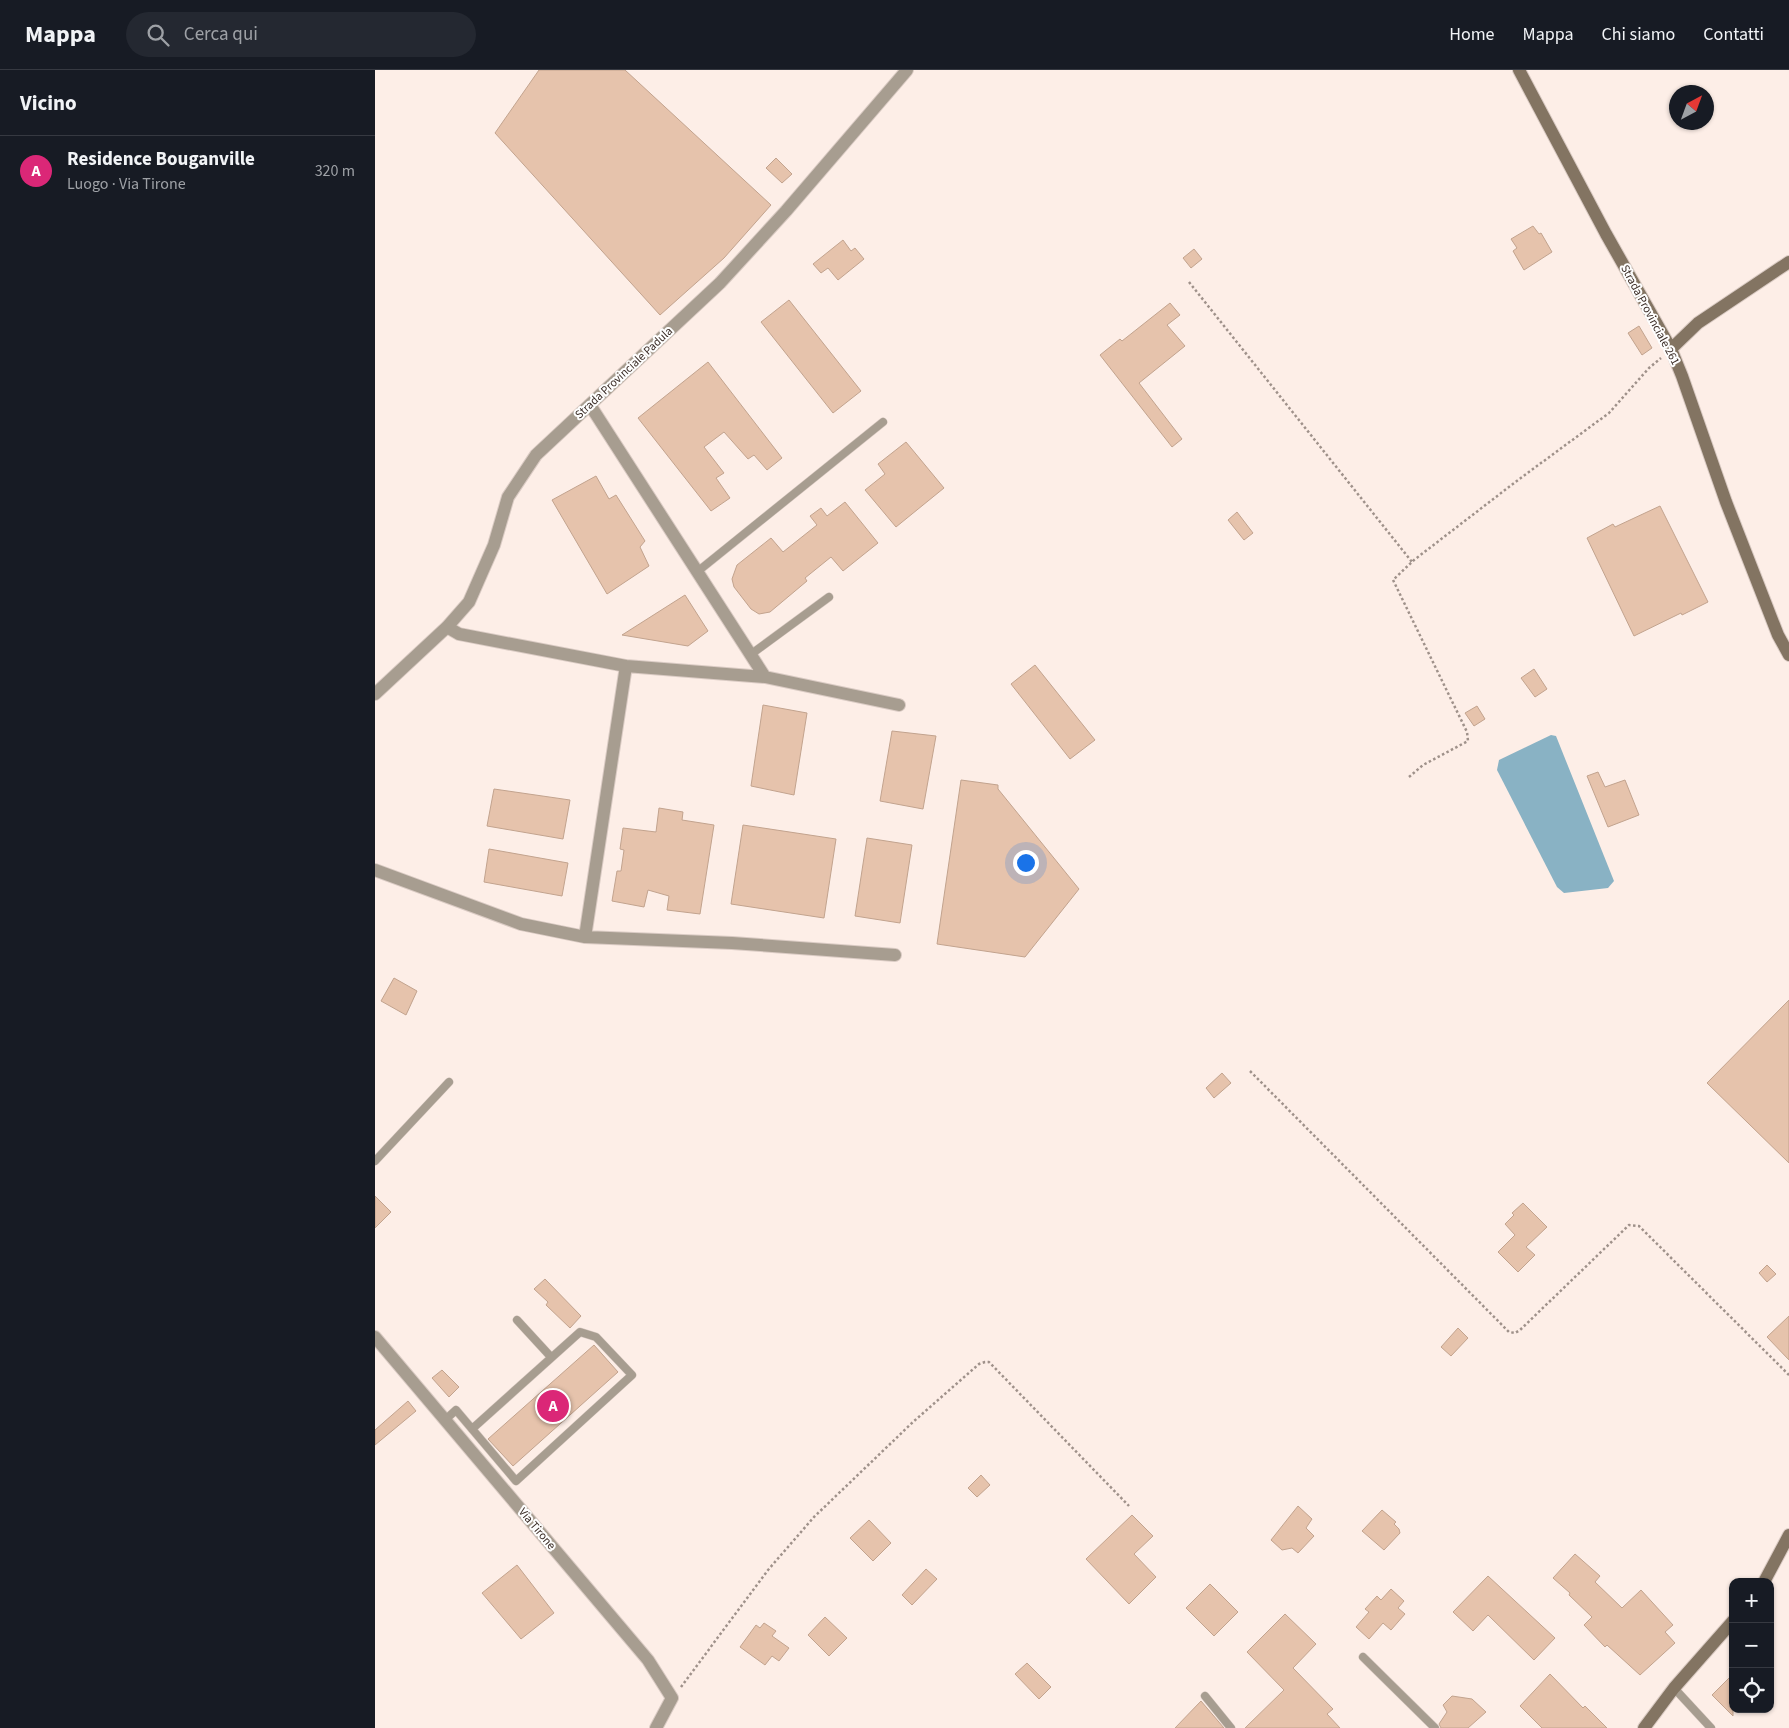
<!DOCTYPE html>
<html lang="it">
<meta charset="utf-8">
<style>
:root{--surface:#171b24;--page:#242831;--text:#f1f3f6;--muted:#9ea1a6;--line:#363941;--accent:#db2777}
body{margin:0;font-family:"Source Sans 3",sans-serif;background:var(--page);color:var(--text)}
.controls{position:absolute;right:15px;bottom:15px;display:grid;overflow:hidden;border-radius:10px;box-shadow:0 1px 4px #0004}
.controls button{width:45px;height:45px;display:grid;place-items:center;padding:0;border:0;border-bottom:1px solid var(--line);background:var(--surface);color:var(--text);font:25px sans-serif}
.compass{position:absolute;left:1294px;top:15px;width:45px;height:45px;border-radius:50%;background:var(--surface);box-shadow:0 1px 4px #0004;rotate:41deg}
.you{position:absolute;left:650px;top:792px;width:18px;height:18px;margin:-12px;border:4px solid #fff;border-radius:50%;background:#1a73e8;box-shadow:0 0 0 8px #1a73e833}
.badge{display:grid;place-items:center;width:32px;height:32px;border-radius:50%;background:var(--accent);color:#fff;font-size:16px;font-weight:700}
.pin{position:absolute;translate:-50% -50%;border:2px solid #fff;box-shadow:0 1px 5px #0006}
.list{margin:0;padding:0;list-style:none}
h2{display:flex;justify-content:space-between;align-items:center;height:65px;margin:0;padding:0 20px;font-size:21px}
h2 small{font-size:16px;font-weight:400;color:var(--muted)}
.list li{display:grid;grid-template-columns:32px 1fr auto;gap:15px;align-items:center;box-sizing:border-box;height:70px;padding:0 20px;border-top:1px solid var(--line)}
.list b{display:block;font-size:19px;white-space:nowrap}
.list p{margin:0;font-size:16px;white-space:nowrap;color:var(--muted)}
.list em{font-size:16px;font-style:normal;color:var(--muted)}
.icon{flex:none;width:28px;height:28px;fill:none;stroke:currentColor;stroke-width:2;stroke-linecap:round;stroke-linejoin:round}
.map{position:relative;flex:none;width:1414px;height:1658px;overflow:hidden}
header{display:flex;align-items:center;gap:30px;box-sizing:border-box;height:70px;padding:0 25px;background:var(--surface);border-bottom:1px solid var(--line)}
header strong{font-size:24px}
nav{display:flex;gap:28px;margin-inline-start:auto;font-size:18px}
.search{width:350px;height:45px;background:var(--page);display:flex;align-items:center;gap:12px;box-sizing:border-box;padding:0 18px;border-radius:28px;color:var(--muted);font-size:19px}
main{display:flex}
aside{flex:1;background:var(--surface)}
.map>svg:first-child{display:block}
</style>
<header>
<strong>Mappa</strong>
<div class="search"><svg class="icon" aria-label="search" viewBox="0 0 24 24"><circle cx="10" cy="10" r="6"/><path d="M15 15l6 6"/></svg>Cerca qui</div>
<nav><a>Home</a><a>Mappa</a><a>Chi siamo</a><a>Contatti</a></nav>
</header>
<main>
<aside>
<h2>Vicino<small></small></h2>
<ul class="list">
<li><span class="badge">A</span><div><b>Residence Bouganville</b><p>Luogo · Via Tirone</p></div><em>320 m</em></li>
</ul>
</aside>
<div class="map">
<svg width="1414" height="1658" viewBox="0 0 1414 1658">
<rect width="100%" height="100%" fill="#fdeee7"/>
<path fill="#89b2c4" d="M1176,665L1181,666L1239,811L1233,818L1189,823L1182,817L1122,700L1124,690Z"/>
<path fill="#e6c3ac" stroke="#c2a38e" d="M164,0H250L396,135L349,188L285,245L120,63Z
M401,88L417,104L407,113L391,98Z
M1158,156L1164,164L1166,163L1177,182L1149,200L1138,181L1142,178L1136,169Z
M468,170L476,181L480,178L489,189L463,210L453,198L446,203L438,194Z
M819,179L827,189L816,198L808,188Z
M414,230L486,321L458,343L386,252Z
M795,233L805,245L792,255L810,276L764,313L807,369L797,377L725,285L745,269L747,271Z
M1264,256L1277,278L1267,285L1253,263Z
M333,292L407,388L392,400L379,385L373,389L349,362L329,377L349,403L341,408L355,428L336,441L263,348Z
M531,372L569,418L521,457L490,420L510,404L503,394Z
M221,406L234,429L241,425L270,471L265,477L274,496L232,524L177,430Z
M470,432L503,473L468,501L456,487L430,508L432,511L395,542L384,544L376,539L359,517L357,509L362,495L396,468L408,482L442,455L435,446L446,438L452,446Z
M1285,436L1333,532L1307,545L1306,543L1259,566L1212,468L1238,454L1240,457Z
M862,442L878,463L869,470L853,450Z
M310,525L333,561L313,576L247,565Z
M660,595L720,670L695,689L636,614Z
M1159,599L1172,619L1160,627L1146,608Z
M388,635L432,643L419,725L376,716Z
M1102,636L1110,649L1099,656L1090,643Z
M517,661L561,666L548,739L505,731Z
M1223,702L1230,717L1250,710L1264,745L1233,757L1212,706Z
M586,710L623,715V719L704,819L650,887L562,874Z
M119,719L195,730L188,769L112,756Z
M284,738L308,742L307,750L339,755L325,844L292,840L294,826L273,820L269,837L237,831L242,801H246L249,780L245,779L248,758L281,762Z
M368,755L461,769L449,848L356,834Z
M492,768L537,775L525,853L480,846Z
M114,779L193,793L187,826L109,812Z
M19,908L42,921L31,945L6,931Z
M1414,930V1093L1332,1013Z
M847,1003L856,1013L839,1028L831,1018Z
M0,1126L16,1142L0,1158Z
M1148,1133L1172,1157L1151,1177L1160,1185L1143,1202L1123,1182L1140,1165L1130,1154L1139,1145L1137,1143Z
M1392,1195L1401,1204L1392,1212L1384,1203Z
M170,1209L206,1246L195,1258L171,1235L173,1232L159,1219Z
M1414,1246V1290L1392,1267Z
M1083,1258L1093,1268L1076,1286L1066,1277Z
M219,1275L243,1302L138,1396L113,1369Z
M67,1300L84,1317L74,1327L57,1308Z
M33,1331L41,1341L0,1375V1360Z
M606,1405L615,1415L602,1427L593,1418Z
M923,1436L937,1449L931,1458L939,1466L923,1483L917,1478L907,1480L896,1470Z
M1007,1440L1021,1452L1019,1454L1024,1459L1025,1463L1009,1480L987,1461Z
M757,1445L778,1466L759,1484L781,1507L754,1534L711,1489Z
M494,1450L516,1473L498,1491L475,1468Z
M1200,1484L1225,1506L1220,1512L1247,1538L1266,1520L1298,1555L1290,1562L1300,1573L1265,1605L1232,1575L1230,1577L1209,1555L1217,1547L1194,1525L1195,1523L1178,1508Z
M142,1495L179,1543L146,1569L107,1523Z
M551,1499L562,1509L537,1535L527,1525Z
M1113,1506L1180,1568L1159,1590L1113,1545L1098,1561L1078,1542Z
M835,1514L863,1542L839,1566L811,1538Z
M1016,1519L1029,1531L1023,1538L1030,1544L1016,1560L1008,1553L994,1569L981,1557L994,1542L990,1539L1002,1526L1006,1530Z
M910,1544L941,1574L918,1598L958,1639L952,1644L965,1658H870L909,1620L872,1582Z
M450,1547L472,1568L454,1586L433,1565Z
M389,1553L401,1561L397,1566L414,1578L404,1591L397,1586L390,1595L365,1577L381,1555L385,1558Z
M652,1593L676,1617L664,1629L640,1604Z
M1175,1604L1208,1638L1210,1636L1232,1658H1167L1145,1636Z
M1358,1604V1646L1337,1625Z
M1077,1626L1097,1629L1111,1642L1093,1658H1066L1064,1654L1072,1642L1068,1635Z
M826,1631L849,1658H800Z"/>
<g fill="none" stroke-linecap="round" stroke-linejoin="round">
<g stroke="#dacbc4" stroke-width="9">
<path id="lane" d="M322,502L508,352
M375,585L454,527
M0,1091L74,1012
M142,1250L176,1287
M70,1350L81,1340L141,1411L257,1305L221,1267L205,1262L97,1359
M988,1587L1060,1658
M1299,1618L1336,1658
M830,1626L856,1658"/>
</g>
<g stroke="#dacbc4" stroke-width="14">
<path id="street" d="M215,335L390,607
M72,557L84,564L251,596L390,607L524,635
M0,624L72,557L94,532L119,475L133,427L161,385L345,213L411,141L532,0
M0,800L146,854L210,867L357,873L520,885
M210,867L251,596
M0,1267L273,1590L297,1628L281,1658"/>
</g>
<g stroke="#dacbc4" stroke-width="14">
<path id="secondary" d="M1144,0L1231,164L1296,279L1307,306L1351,432L1403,565L1414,585
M1296,279L1323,253L1414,192
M1389,1512L1414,1465
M1269,1658L1299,1618L1358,1551"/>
</g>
<path stroke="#9f918a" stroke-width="2.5" stroke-dasharray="2.5 2.5" stroke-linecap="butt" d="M814,212L1037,492
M1034,707L1048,695L1093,671L1092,662L1018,510L1039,490L1143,410L1234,343L1274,298L1286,288
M875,1001L1134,1262L1140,1263L1145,1260L1254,1155L1264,1156L1414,1305
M306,1617L393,1500L439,1447L538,1352L604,1294L610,1292H614L754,1436"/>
<use href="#lane" stroke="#a79d90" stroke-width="8"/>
<use href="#street" stroke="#a79d90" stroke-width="12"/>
<use href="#secondary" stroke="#837462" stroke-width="12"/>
</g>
<g text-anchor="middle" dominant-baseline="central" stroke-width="4" stroke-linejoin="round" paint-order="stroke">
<g font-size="12" fill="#392b25" stroke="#fefefe">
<text transform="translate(1275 245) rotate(62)">Strada Provinciale 261</text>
<text transform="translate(249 303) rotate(-43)">Strada Provinciale Padula</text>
<text transform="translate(162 1459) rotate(50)">Via Tirone</text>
</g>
</g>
</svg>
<div class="controls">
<button>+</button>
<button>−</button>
<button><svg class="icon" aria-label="locate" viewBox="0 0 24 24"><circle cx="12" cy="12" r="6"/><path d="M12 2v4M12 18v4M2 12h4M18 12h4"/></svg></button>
</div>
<svg class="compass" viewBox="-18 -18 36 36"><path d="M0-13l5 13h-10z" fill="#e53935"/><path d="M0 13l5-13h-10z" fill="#9ea1a6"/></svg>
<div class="you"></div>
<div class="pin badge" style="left:178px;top:1336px">A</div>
</div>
</main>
